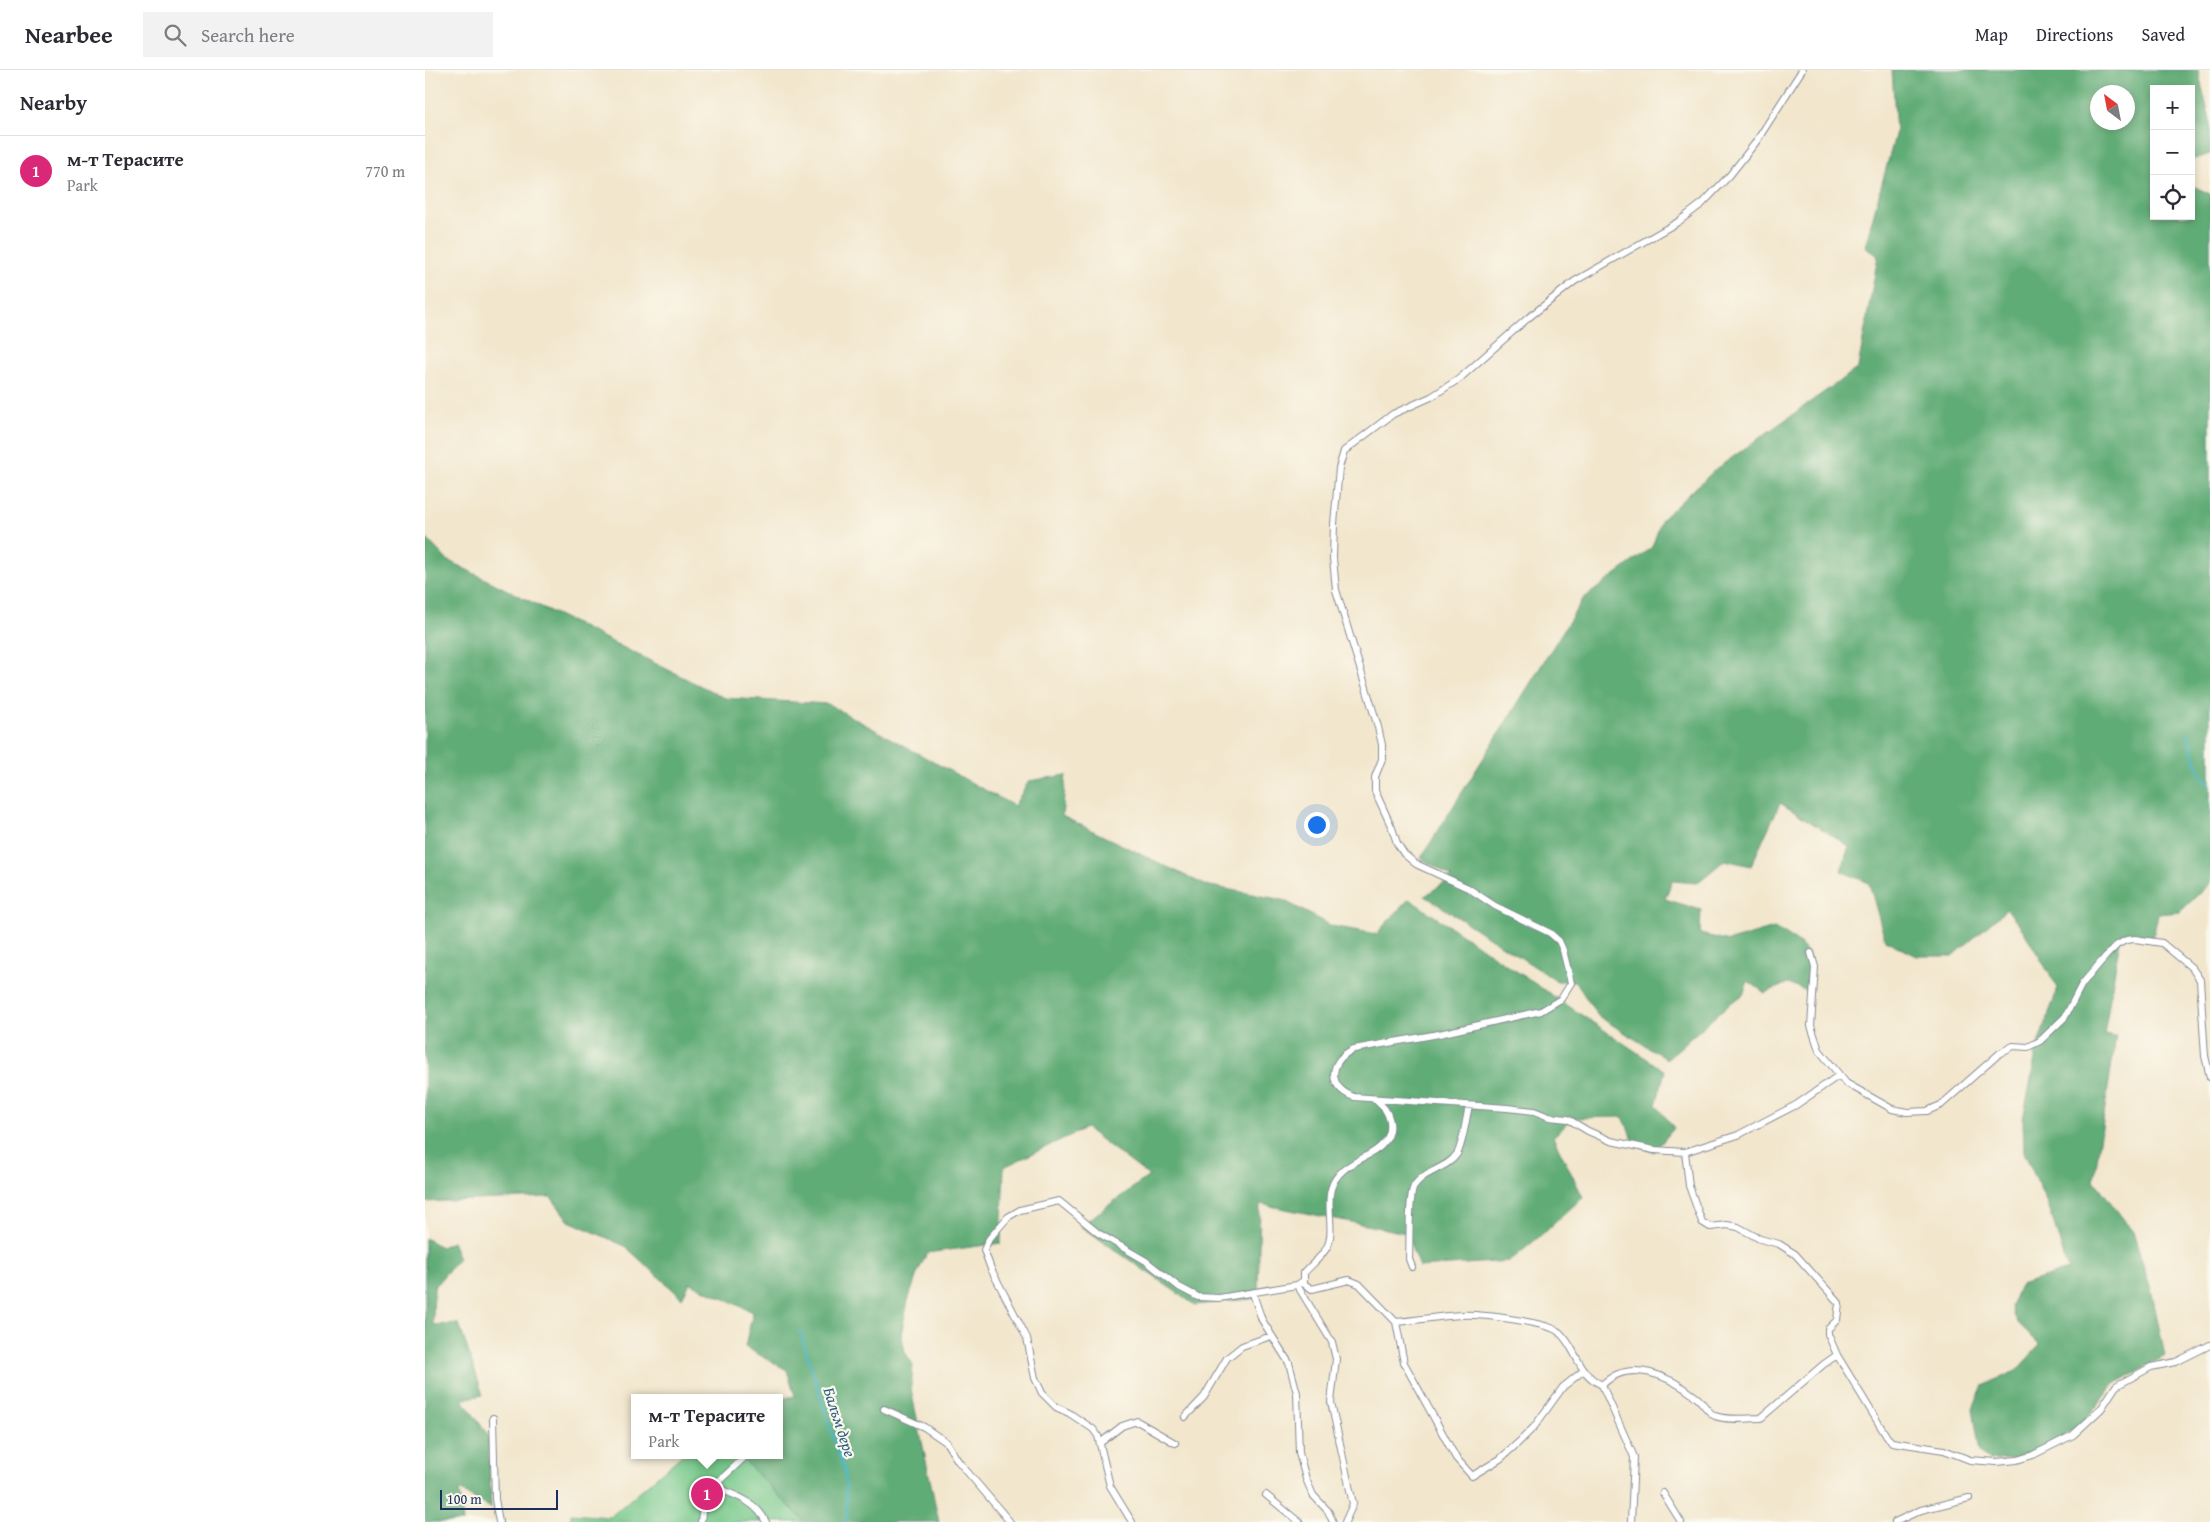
<!DOCTYPE html>
<meta charset="utf-8">
<style>
:root{--surface:#fff;--page:#f2f2f3;--text:#2b2b33;--muted:#7c7c81;--line:#e1e1e2;--accent:#db2777}
body{margin:0;font-family:"Gentium Book Plus",serif;background:var(--page);color:var(--text)}
.controls{position:absolute;right:15px;top:15px;display:grid;overflow:hidden;border-radius:0px;box-shadow:0 2px 8px #0003}
.controls button{width:45px;height:45px;display:grid;place-items:center;padding:0;border:0;border-bottom:1px solid var(--line);background:var(--surface);color:var(--text);font:25px sans-serif}
.compass{position:absolute;left:1665px;top:15px;width:45px;height:45px;border-radius:50%;background:var(--surface);box-shadow:0 2px 8px #0003;rotate:328deg}
.scale{position:absolute;left:15px;bottom:12px;width:118px;box-sizing:border-box;padding-left:5px;border:2px solid #1b2f5e;border-top:0;font-size:14px;line-height:18px;white-space:nowrap;color:#1b2f5e;-webkit-text-stroke:4px #fbf7ec;paint-order:stroke}
.you{position:absolute;left:891px;top:754px;width:18px;height:18px;margin:-12px;border:4px solid #fff;border-radius:50%;background:#1a73e8;box-shadow:0 0 0 8px #1a73e833}
.badge{display:grid;place-items:center;width:32px;height:32px;border-radius:50%;background:var(--accent);color:#fff;font-size:16px;font-weight:700}
.pin{position:absolute;translate:-50% -50%;border:2px solid #fff;box-shadow:0 1px 5px #0006}
.popup{position:absolute;left:206px;top:1324px;width:152px;height:65px;box-sizing:border-box;display:grid;place-content:center;border-radius:0px;background:var(--surface);filter:drop-shadow(0 1px 4px #0005);font-size:16px;white-space:nowrap;color:var(--muted)}
.popup b{font-size:19px;color:var(--text)}
.popup::after{content:'';position:absolute;left:50%;top:100%;margin-left:-10px;border:10px solid transparent;border-top-color:var(--surface)}
.list{margin:0;padding:0;list-style:none}
h2{display:flex;justify-content:space-between;align-items:center;height:65px;margin:0;padding:0 20px;font-size:21px}
h2 small{font-size:16px;font-weight:400;color:var(--muted)}
.list li{display:grid;grid-template-columns:32px 1fr auto;gap:15px;align-items:center;box-sizing:border-box;height:70px;padding:0 20px;border-top:1px solid var(--line)}
.list b{display:block;font-size:19px;white-space:nowrap}
.list p{margin:0;font-size:16px;white-space:nowrap;color:var(--muted)}
.list em{font-size:16px;font-style:normal;color:var(--muted)}
.icon{flex:none;width:28px;height:28px;fill:none;stroke:currentColor;stroke-width:2;stroke-linecap:round;stroke-linejoin:round}
.map{position:relative;flex:none;width:1785px;height:1452px;overflow:hidden}
header{display:flex;align-items:center;gap:30px;box-sizing:border-box;height:70px;padding:0 25px;background:var(--surface);border-bottom:1px solid var(--line)}
header strong{font-size:24px}
nav{display:flex;gap:28px;margin-inline-start:auto;font-size:18px}
.search{width:350px;height:45px;background:var(--page);display:flex;align-items:center;gap:12px;box-sizing:border-box;padding:0 18px;border-radius:0px;color:var(--muted);font-size:19px}
main{display:flex}
aside{flex:1;background:var(--surface)}
.map>svg:first-child{display:block}
</style>
<header>
<strong>Nearbee</strong>
<div class="search"><svg class="icon" aria-label="search" viewBox="0 0 24 24"><circle cx="10" cy="10" r="6"/><path d="M15 15l6 6"/></svg>Search here</div>
<nav><a>Map</a><a>Directions</a><a>Saved</a></nav>
</header>
<main>
<aside>
<h2>Nearby<small></small></h2>
<ul class="list">
<li><span class="badge">1</span><div><b>м-т Терасите</b><p>Park</p></div><em>770 m</em></li>
</ul>
</aside>
<div class="map">
<svg width="1785" height="1452" viewBox="0 0 1785 1452">
<rect width="100%" height="100%" fill="#fbf7ec"/>
<filter id="ink" filterUnits="userSpaceOnUse"><feTurbulence type="fractalNoise" baseFrequency=".02" numOctaves="2"/><feDisplacementMap in="SourceGraphic" scale="10" xChannelSelector="R" yChannelSelector="G"/><feConvolveMatrix kernelMatrix="1 2 1 2 8 2 1 2 1" color-interpolation-filters="sRGB"/></filter>
<filter id="wash" filterUnits="userSpaceOnUse"><feTurbulence type="fractalNoise" baseFrequency=".0096" numOctaves="4" result="noise"/><feDisplacementMap in="SourceGraphic" scale="20" xChannelSelector="R" yChannelSelector="G"/><feGaussianBlur stdDeviation="1.12" result="paint"/><feColorMatrix in="noise" values="0 0 0 0 0 0 0 0 0 0 0 0 0 0 0 0 0 1.4 0 .05"/><feComposite in="paint" operator="in"/></filter>
<g filter="url(#wash)">
<rect width="100%" height="100%" fill="#f2e6cc"/>
<path fill="#76c88a" stroke="#487c74" d="M257,1385H314L380,1452H146V1444L185,1447Z"/>
<path fill="#60ac76" stroke="#3e6e6a" fill-rule="evenodd" d="M1467,0H1773L1785,51V84L1766,90V19H1729V146H1766V115L1785,124V813L1755,842L1733,844L1728,868L1696,864L1679,964L1691,966L1669,1110L1708,1162L1727,1224L1740,1286L1688,1315L1661,1350L1621,1377L1593,1388L1564,1391L1555,1382L1548,1338L1558,1315L1591,1301L1615,1275L1592,1252L1586,1237L1595,1215L1643,1200L1625,1140L1599,1082L1598,1049L1613,974L1633,918L1598,860L1582,839L1528,886H1492L1460,870L1444,813L1416,801L1424,776L1355,733L1326,796L1300,790L1272,813L1247,811L1240,829L1276,840L1275,864L1305,871L1349,858C1385,878 1388,880 1386,923L1363,913L1340,923L1323,911L1318,925L1304,934L1242,989L1173,946L1150,911H1132L1000,826L1027,807L996,788L1158,529L1227,477L1237,449L1291,399L1433,298L1453,186L1440,176L1471,62ZM1672,22H1702V52H1672Z
M0,467L22,490L300,628L403,634L589,736L604,711L641,705L637,746L780,815L858,830L907,856L951,864L984,829L1240,1001L1231,1035L1249,1058L1229,1082L1210,1074L1198,1047L1148,1048L1128,1067L1158,1127L1120,1162L1085,1191L994,1197L981,1163L835,1134L833,1228L770,1235L655,1156L724,1106L661,1058L579,1097L576,1173L502,1183L492,1204L483,1231L476,1264L480,1282L488,1295L486,1320L514,1452H380L314,1385H354L355,1329L370,1326L362,1300L320,1277L328,1242L265,1213L257,1228L200,1176L144,1151L126,1127L0,1132Z
M0,1168L16,1177L27,1172L34,1188L9,1217L8,1255L34,1254L58,1325L37,1329L63,1365L66,1438L34,1420L38,1452H0Z"/>
<g fill="none" stroke-linecap="round" stroke-linejoin="round">
<path stroke="#42b1bf" stroke-width="2.5" d="M1762,663C1768,676 1771,707 1785,714
M375,1261L420,1404L422,1452"/>
</g>
</g>
<g filter="url(#ink)">
<g fill="none" stroke-linecap="round" stroke-linejoin="round">
<g stroke="#868a95" stroke-width="8">
<path id="street" d="M1377,0L1331,72L1305,105L1278,133L1253,152L1150,211L1103,248L1034,309L1006,327L968,344L919,381L914,398L909,454L908,488L911,520L953,657L957,675V689L950,707V721L967,758L972,773L979,784L991,794L1043,818L1070,836L1125,863L1134,871L1138,880L1146,913L1136,929L1116,941L1014,964L929,979C904,990 901,1017 929,1027L1082,1038L1109,1041L1124,1047L1143,1049L1163,1061L1186,1071L1229,1080L1260,1082L1313,1065L1371,1035L1413,1006
M1386,883L1390,897L1386,956L1394,980L1421,1013L1467,1039L1482,1042L1502,1041L1516,1035L1575,983L1588,976L1603,977L1615,971L1640,947L1657,914L1681,886L1692,875L1701,870L1710,869L1737,873L1767,898L1775,910L1780,986L1785,1007
M949,1029C965,1039 972,1060 957,1075C943,1090 913,1093 906,1119C901,1136 910,1163 902,1177C897,1187 886,1195 879,1203V1214L887,1219L924,1210L934,1214L971,1252L979,1293L1031,1388L1047,1406L1075,1389L1094,1372L1109,1357L1138,1317L1158,1301
M987,1197L984,1189C985,1174 983,1128 989,1116C998,1101 1022,1099 1032,1084C1038,1074 1041,1048 1044,1036
M872,1215L907,1272L911,1289L906,1332L928,1434L920,1452
M828,1224L837,1250L864,1293L872,1323L874,1383L881,1409L888,1425L903,1441L908,1452
M971,1252C993,1250 1015,1246 1037,1245C1054,1244 1123,1252 1134,1262C1153,1279 1151,1303 1177,1315L1209,1387L1206,1452
M1412,1285L1462,1367L1467,1372L1519,1380L1545,1390L1571,1392L1592,1390L1608,1385L1648,1365L1676,1339L1691,1316L1726,1297L1751,1292L1785,1275
M1177,1315C1204,1287 1245,1306 1271,1327C1278,1332 1282,1342 1290,1346C1303,1351 1323,1348 1336,1348L1399,1294L1412,1285L1403,1264V1259L1412,1250L1414,1233L1370,1184L1354,1174L1335,1169L1313,1157L1302,1155L1285,1157L1277,1152L1264,1116L1260,1082
M459,1339L499,1357L521,1372L533,1391L585,1452
M760,1347L779,1327L802,1288L817,1276L846,1266
M68,1348L70,1429L74,1452
M675,1373L697,1356L712,1351L750,1373
M289,1417C310,1425 331,1431 341,1452
M1238,1423L1256,1452
M841,1425L874,1452
M276,1452L279,1425L321,1386
M707,1452L685,1416L673,1366L668,1359L644,1343L631,1337L617,1323L610,1308L602,1268L566,1199L559,1180L564,1169L583,1147L595,1140L634,1131L673,1163L721,1191L754,1217L773,1227L794,1228L872,1215L878,1211
M1470,1452L1496,1440L1544,1428"/>
</g>
<use href="#street" stroke="#fff" stroke-width="6"/>
</g>
</g>
<g text-anchor="middle" dominant-baseline="central" stroke-width="4.5" stroke-linejoin="round" paint-order="stroke">
<g font-size="16" font-style="italic" fill="#295c80" stroke="#fbf7ec">
<text transform="translate(415 1352) rotate(72)">Балъм дере</text>
</g>
</g>
</svg>
<div class="controls">
<button>+</button>
<button>−</button>
<button><svg class="icon" aria-label="locate" viewBox="0 0 24 24"><circle cx="12" cy="12" r="6"/><path d="M12 2v4M12 18v4M2 12h4M18 12h4"/></svg></button>
</div>
<svg class="compass" viewBox="-18 -18 36 36"><path d="M0-13l5 13h-10z" fill="#e53935"/><path d="M0 13l5-13h-10z" fill="#7c7c81"/></svg>
<div class="scale">100 m</div>
<div class="you"></div>
<div class="pin badge" style="left:282px;top:1424px">1</div>
<div class="popup"><b>м-т Терасите</b>Park</div>
</div>
</main>
